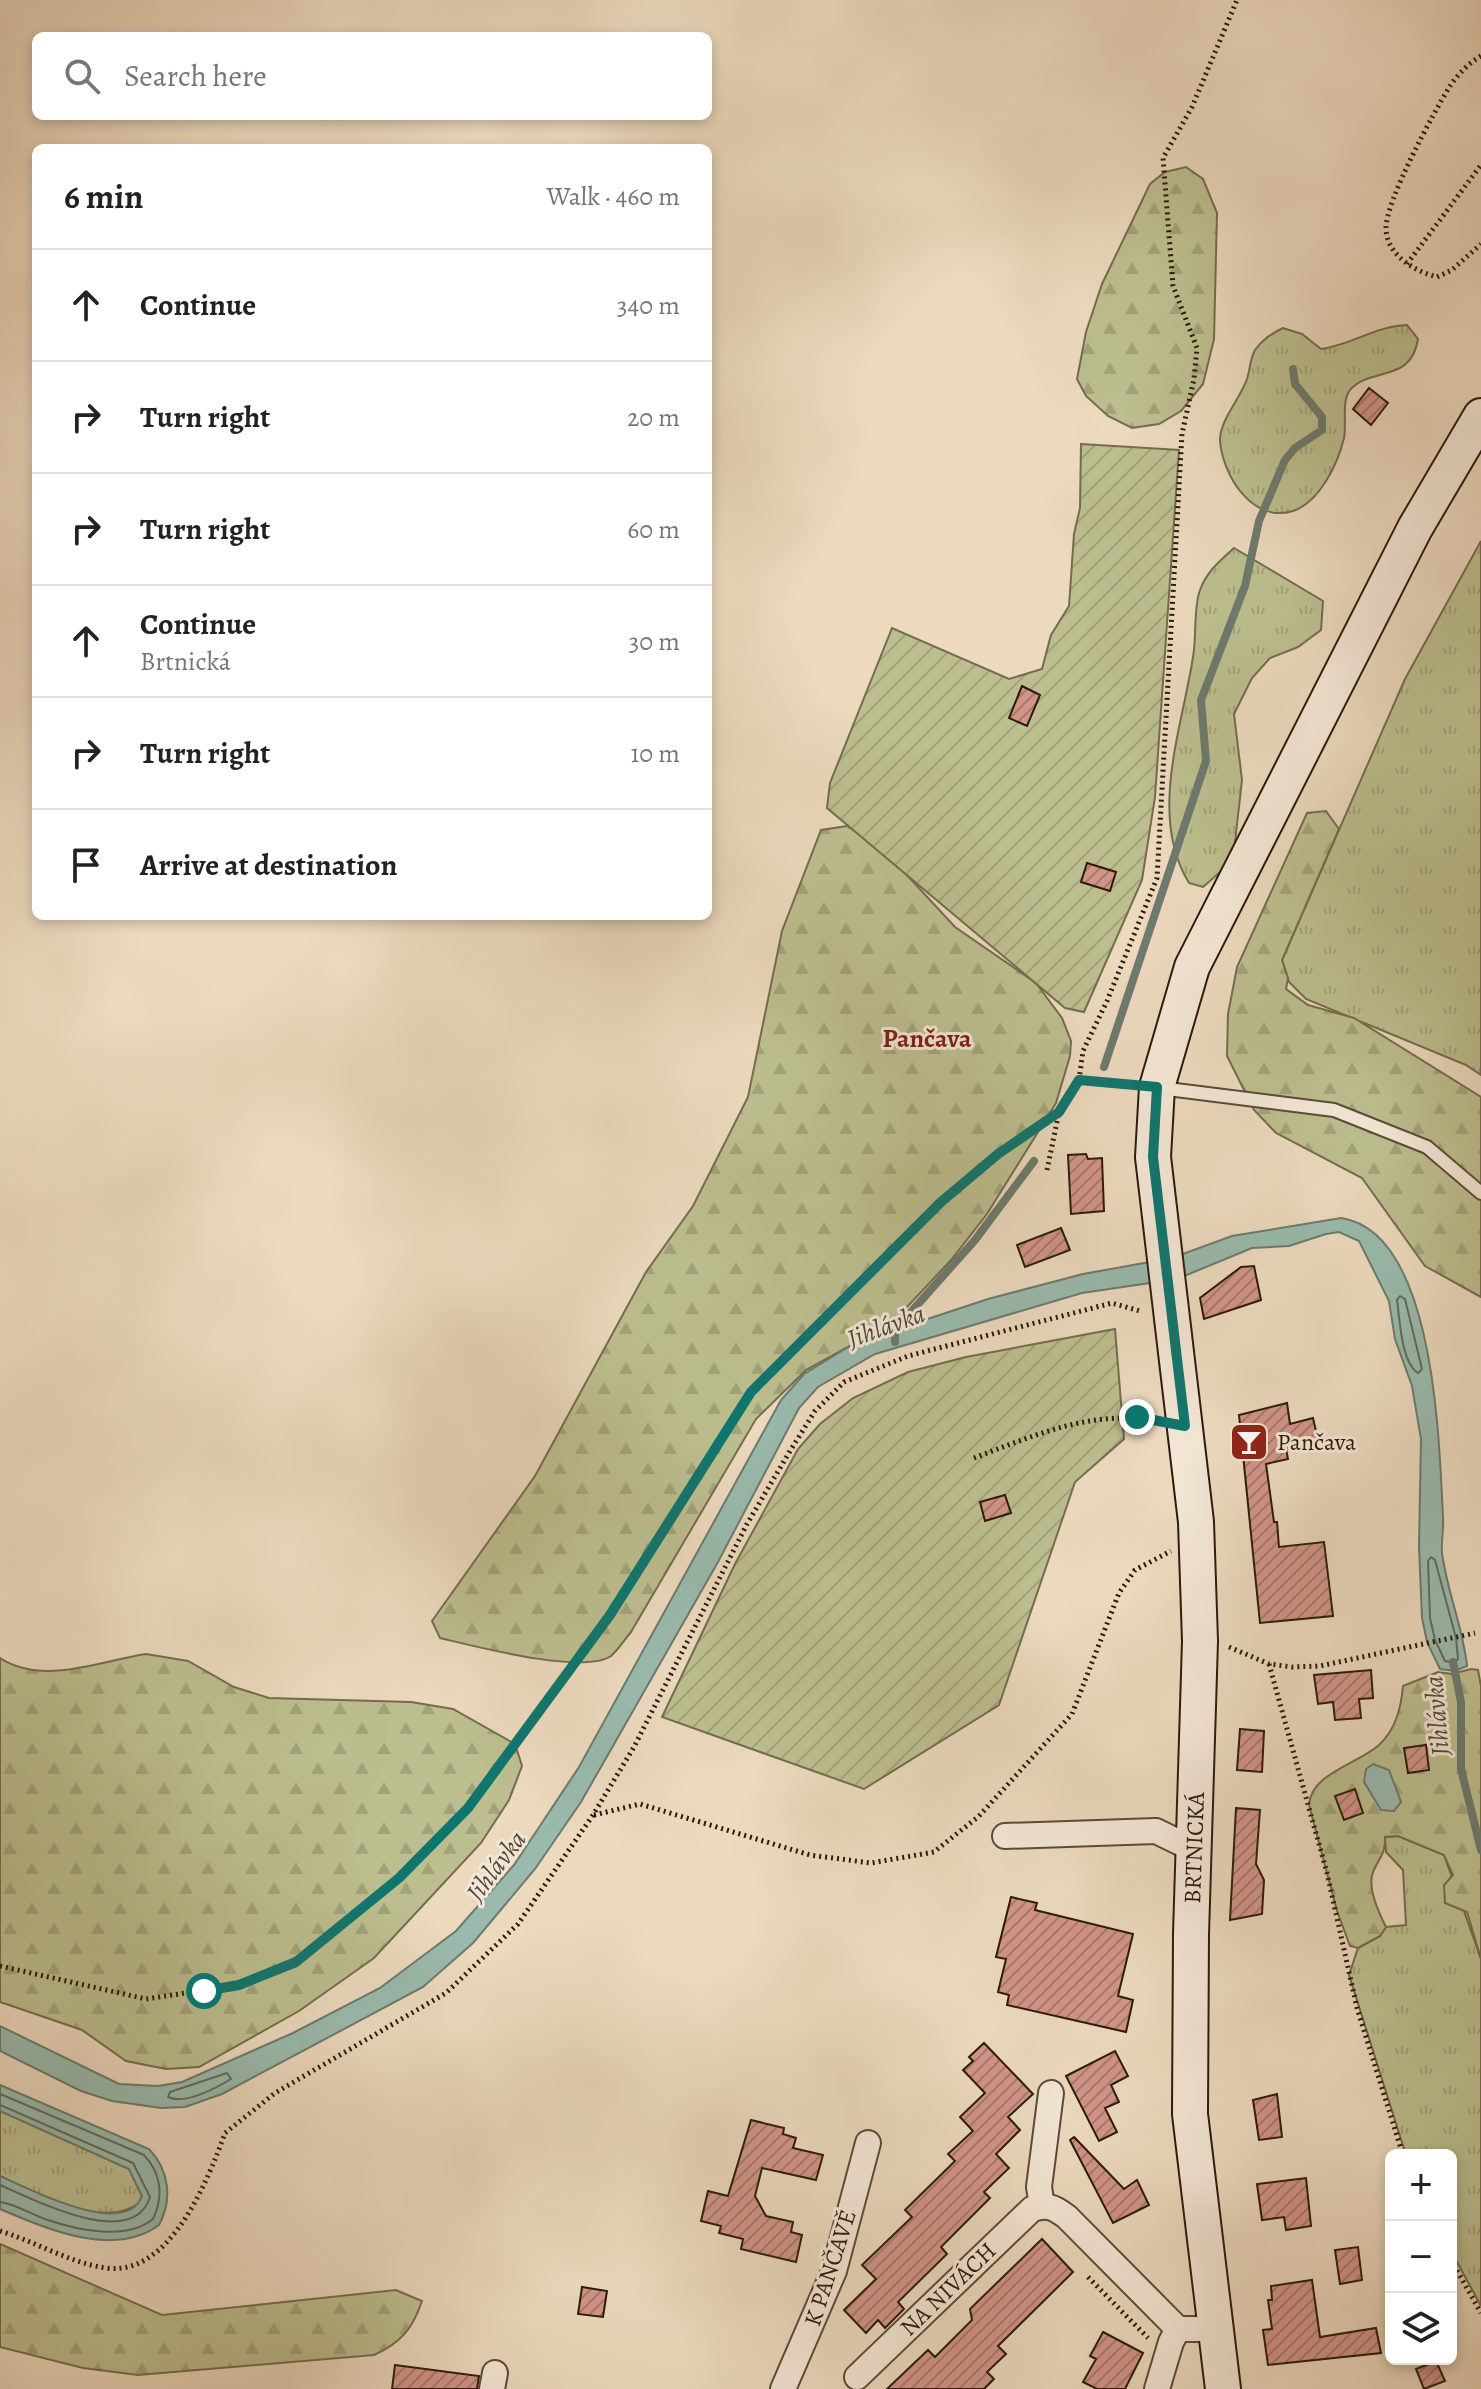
<!DOCTYPE html>
<meta charset="utf-8">
<style>
:root{--surface:#fff;--page:#f2f2f2;--text:#222;--muted:#767676;--line:#e0e0e0}
body{margin:0;font-family:Alegreya,serif;background:var(--page);color:var(--text)}
.controls{position:absolute;right:24px;bottom:24px;display:grid;overflow:hidden;border-radius:12px;box-shadow:0 4px 12px #0003}
.controls button{width:72px;height:72px;display:grid;place-items:center;padding:0;border:0;border-bottom:2px solid var(--line);background:var(--surface);color:var(--text);font:40px sans-serif}
.stop{position:absolute;width:24px;height:24px;margin:-18px;border:6px solid #0f766e;border-radius:50%;background:#fff}
.stop.end{background:#0f766e;border-color:#fff;box-shadow:0 2px 8px #0008}
.list{margin:0;padding:0;list-style:none}
h2{display:flex;justify-content:space-between;align-items:center;height:104px;margin:0;padding:0 32px;font-size:34px}
h2 small{font-size:26px;font-weight:400;color:var(--muted)}
.list li{display:grid;grid-template-columns:52px 1fr auto;gap:24px;align-items:center;box-sizing:border-box;height:112px;padding:0 32px;border-top:2px solid var(--line)}
.list b{display:block;font-size:30px;white-space:nowrap}
.list p{margin:0;font-size:26px;white-space:nowrap;color:var(--muted)}
.list em{font-size:26px;font-style:normal;color:var(--muted)}
.icon{flex:none;width:44px;height:44px;fill:none;stroke:currentColor;stroke-width:2;stroke-linecap:round;stroke-linejoin:round}
.map{position:relative;flex:none;width:1481px;height:2389px;overflow:hidden}
.search{position:absolute;background:var(--surface);box-shadow:0 4px 12px #0003;left:32px;top:32px;width:680px;height:88px;display:flex;align-items:center;gap:20px;box-sizing:border-box;padding:0 28px;border-radius:12px;color:var(--muted);font-size:30px}
.panel{position:absolute;background:var(--surface);box-shadow:0 4px 12px #0003;left:32px;top:144px;width:680px;height:776px;border-radius:12px}
.map>svg:first-child{display:block}
</style>
<div class="map">
<svg width="1481" height="2389" viewBox="0 0 1481 2389">
<defs>
<pattern id="grass-tufts" width="24" height="20" patternUnits="userSpaceOnUse" patternTransform="scale(2)"><rect width="24" height="20" fill="#bcbe8f"/><path d="M3 7l-1-3M5 7V3M7 7l1-3M15 17l-1-3M17 17v-4M19 17l1-3" fill="none" stroke="#a2a37a"/></pattern>
<pattern id="forest-firs" width="22" height="20" patternUnits="userSpaceOnUse" patternTransform="scale(2)"><rect width="22" height="20" fill="#bcbe8f"/><path d="M5 1l3.5 6h-7zM16 11l3.5 6h-7z" fill="#a2a37a"/></pattern>
<pattern id="garden-furrows" width="10" height="10" patternUnits="userSpaceOnUse" patternTransform="scale(2)"><rect width="10" height="10" fill="#bcbe8f"/><path d="M-1 1l2-2M0 10L10 0M9 11l2-2" fill="none" stroke="#a2a37a"/></pattern>
<pattern id="building-hatch" width="6" height="6" patternUnits="userSpaceOnUse" patternTransform="scale(2)"><rect width="6" height="6" fill="#d19489"/><path d="M-1 1l2-2M0 6l6-6M5 7l2-2" fill="none" stroke="#aa786e"/></pattern>
</defs>
<rect width="100%" height="100%" fill="#ecd9be"/>
<filter id="stains"><feTurbulence type="fractalNoise" baseFrequency=".0025" numOctaves="4"/><feColorMatrix values="0 0 0 0 .2 0 0 0 0 .09 0 0 0 0 .02 0 0 0 .5 -.17"/></filter>
<radialGradient id="worn" r=".72"><stop offset=".6" stop-color="#630" stop-opacity="0"/><stop offset="1" stop-color="#630" stop-opacity=".3"/></radialGradient>
<path fill="url(#grass-tufts)" stroke="#746c4e" stroke-width="2" d="M1407,325L1418,339C1411,384 1371,366 1350,390C1341,402 1347,424 1344,438C1338,463 1320,502 1293,511C1252,524 1222,474 1220,440C1220,420 1240,399 1247,379C1250,370 1250,359 1255,350C1263,339 1271,334 1283,328L1302,334L1321,349C1351,345 1376,326 1407,325Z
M1481,541V1075L1466,1065L1306,999L1289,982L1282,960L1405,679Z
M1234,548L1323,601L1321,630L1298,647L1270,658L1252,678L1234,714L1242,780L1234,851L1226,867L1203,887L1189,883C1148,816 1182,729 1193,657C1197,636 1193,609 1200,590C1207,571 1220,561 1234,548Z
M1398,1836L1444,1855L1481,1959V2306L1451,2251V2155H1406L1349,1975L1358,1948L1380,1936L1386,1927L1406,1925L1403,1870L1386,1852L1385,1837Z
M0,2111L129,2169L142,2196L139,2203C104,2231 34,2192 0,2176Z"/>
<path fill="url(#forest-firs)" stroke="#746c4e" stroke-width="2" d="M1186,167L1203,179L1217,213L1214,339L1203,384L1181,411L1159,424L1132,428L1108,416L1086,396L1077,379L1086,332L1102,284L1150,184L1165,172Z
M1326,811L1339,829L1282,960L1288,978L1286,989L1308,1005L1354,1018L1481,1097V1297L1425,1266L1362,1178L1276,1133L1254,1110L1227,1056L1228,1014L1237,967L1307,813Z
M847,826L880,846L955,927L1036,983L1062,1018L1071,1041L1070,1056L1056,1103L987,1214L951,1260L893,1322L806,1370L756,1419L631,1632C625,1639 618,1650 611,1656C583,1675 474,1646 440,1638L432,1621L535,1476L646,1272L693,1206L748,1097L782,931L821,830Z
M146,1654L188,1661L234,1687L269,1698L411,1702L453,1709L515,1744L522,1766L509,1800L481,1843L374,1958L299,2011L199,2067L166,2069L126,2061L82,2030L0,2002V1658C44,1686 99,1661 146,1654Z
M1471,1669L1478,1670L1481,1686V1959L1467,1912L1445,1903L1444,1885L1453,1875L1444,1855L1398,1836L1385,1837C1386,1853 1379,1858 1373,1872C1367,1888 1379,1913 1386,1927L1380,1936L1358,1948L1350,1946L1337,1911L1309,1805C1311,1773 1358,1764 1379,1745C1396,1729 1401,1708 1403,1686L1438,1672L1452,1674Z
M0,2244L162,2315L396,2290L422,2301C413,2328 401,2343 374,2355L138,2375L83,2368L0,2347Z"/>
<path fill="url(#garden-furrows)" stroke="#746c4e" stroke-width="2" d="M1081,444L1179,450L1155,797L1142,880L1084,1012L1065,1008L827,808L830,783L892,628L1009,679L1042,669L1051,635L1069,606L1074,534L1080,508Z
M1115,1329L1124,1439L1075,1482L999,1705L864,1789L662,1717L735,1564L798,1449L820,1424L853,1398L908,1372L966,1357Z"/>
<path fill="#99baad" stroke="#6d7a6d" stroke-width="2" d="M1341,1218C1436,1232 1439,1444 1443,1517C1444,1529 1441,1541 1442,1553C1447,1592 1463,1627 1467,1666L1455,1671L1440,1669L1427,1642L1422,1618L1419,1547L1421,1439L1412,1386L1395,1339L1389,1301L1359,1241L1339,1232L1326,1234L1289,1246L1252,1248L1177,1279L1082,1293L875,1354L818,1387L799,1408L718,1562L581,1802L535,1869L473,1943L423,1987L222,2094L185,2107L161,2108L112,2101L81,2091L0,2051V2026L119,2084L158,2086L182,2082L293,2033L380,1988L456,1931L514,1865L579,1767L781,1400L804,1374L855,1343L988,1299L1083,1274L1172,1258L1232,1236Z
M1373,1764L1389,1770L1401,1802L1394,1811L1381,1810L1364,1782L1366,1769Z
M0,2085L149,2149C169,2170 173,2199 159,2225C113,2259 45,2228 0,2209V2176C27,2188 126,2240 142,2196L129,2169L0,2111Z"/>
<g fill="none" stroke-linecap="round" stroke-linejoin="round">
<path stroke="#626a5c" stroke-width="2" d="M1400,1296L1405,1299L1422,1369L1418,1373C1401,1362 1400,1320 1397,1300Z
M1431,1557L1435,1560L1456,1638L1458,1659L1454,1663L1445,1661L1435,1640L1430,1618L1428,1561Z
M227,2073L231,2079C216,2088 185,2105 168,2097L170,2092Z
M0,2094L144,2155C161,2173 164,2196 153,2219C126,2241 77,2230 48,2220C32,2215 16,2204 0,2202
M0,2105L133,2163L150,2197C133,2252 32,2199 0,2185"/>
<path stroke="#6d7a6d" stroke-width="8" d="M1104,1067L1206,761L1201,700L1245,586L1259,521L1285,460L1295,448L1322,430V417L1295,384L1293,369
M895,1342V1330L975,1240L1034,1161
M1453,1662L1461,1702V1769L1481,1850"/>
</g>
<path fill="url(#building-hatch)" stroke="#2b1a0c" stroke-width="2" d="M1369,388L1388,403L1371,425L1353,409Z
M1022,686L1040,695L1027,726L1009,718Z
M1087,863L1116,872L1110,891L1081,882Z
M1086,1154L1088,1159L1102,1158L1104,1211L1071,1214L1068,1155Z
M1061,1228L1070,1250L1025,1267L1017,1245Z
M1254,1266L1261,1300L1204,1319L1200,1298L1241,1267Z
M1287,1403L1290,1424L1313,1418L1318,1440L1286,1449L1288,1459L1266,1464L1274,1522H1277L1279,1547L1324,1542L1333,1616L1260,1623L1239,1415Z
M1005,1495L1011,1513L985,1521L980,1502Z
M1371,1670L1373,1698L1359,1699L1361,1718L1335,1720L1333,1702L1318,1704L1314,1675Z
M1240,1729L1264,1731L1262,1772L1237,1770Z
M1426,1745L1429,1770L1408,1773L1404,1748Z
M1355,1789L1363,1813L1344,1820L1335,1796Z
M1236,1808L1260,1810L1256,1864L1264,1880L1262,1914L1230,1920Z
M1011,1897L1037,1903L1035,1910L1133,1934L1118,1996L1133,2000L1126,2032L1007,2005L1009,1995L998,1992L1006,1959L996,1957Z
M984,2043L1033,2094L1008,2117L1020,2130L996,2154L1009,2168L984,2192L990,2198L941,2247L947,2254L898,2302L904,2309L885,2328L878,2320L866,2333L844,2310L876,2279L862,2265L912,2217L905,2210L955,2161L948,2154L973,2131L960,2117L985,2093L963,2070L973,2061L969,2057Z
M1115,2051L1128,2076L1111,2085L1119,2102L1105,2108L1117,2132L1099,2141L1066,2076Z
M1277,2094L1282,2137L1259,2140L1253,2100Z
M751,2120L784,2128L783,2134L796,2138L793,2148L823,2155L816,2180L762,2168L755,2196L766,2216L793,2222L791,2232L802,2235L796,2262L741,2249L743,2239L719,2233L721,2226L701,2221L708,2191L728,2196Z
M1074,2137L1124,2189L1137,2180L1149,2205L1113,2223L1070,2140Z
M1306,2178L1311,2226L1286,2230L1284,2217L1262,2220L1257,2184Z
M1042,2239L1073,2272L998,2346L1006,2354L987,2372L994,2379L984,2389H887L928,2350L935,2357L972,2320L970,2309Z
M1358,2247L1362,2280L1340,2284L1335,2250Z
M1312,2280L1320,2337L1376,2328L1381,2353L1268,2365L1263,2330L1272,2329L1268,2300H1272L1271,2286Z
M582,2287L607,2291L603,2317L578,2314Z
M1103,2332L1143,2353L1125,2389H1097L1083,2382L1096,2359L1090,2356Z
M1436,2361L1445,2381L1424,2389L1416,2369Z
M395,2365L479,2376L477,2389H392Z"/>
<g fill="none" stroke-linecap="round" stroke-linejoin="round">
<g stroke="#5b4a38" stroke-width="16">
<path id="service" d="M1160,1088L1334,1110L1427,1147L1481,1193"/>
</g>
<g stroke="#5b4a38" stroke-width="28">
<path id="minor" d="M1005,1836L1156,1831L1195,1850
M1042,2206L1039,2187L1051,2093
M857,2377L1032,2209C1047,2204 1054,2207 1067,2217L1178,2329H1218
M492,2389L495,2373
M783,2389L834,2271L868,2143
M1157,2389L1171,2342L1178,2329"/>
</g>
<g stroke="#2b1a0c" stroke-width="38">
<path id="secondary" d="M1223,2389L1190,2114L1191,1934L1200,1641L1196,1522L1153,1157L1157,1087L1192,967L1415,528L1481,416"/>
</g>
<path stroke="#2b1a0c" stroke-width="5" stroke-dasharray="2 4" stroke-linecap="butt" d="M1481,56C1469,63 1458,74 1450,86C1434,112 1385,202 1386,229C1387,255 1414,271 1437,277L1452,270L1481,244
M1407,264L1481,165
M1079,1080L1083,1051L1107,1001L1157,878L1182,434L1194,379L1197,348L1173,286L1163,158L1192,107L1237,0
M1047,1170L1059,1112L1079,1080L1129,1085
M974,1458C1033,1436 1092,1409 1157,1421
M1229,1647L1269,1664L1292,1667L1320,1666L1475,1633
M1269,1664L1327,1873L1357,2008L1403,2155
M594,1815L640,1804L810,1855L871,1863L934,1852L979,1816L1072,1714L1119,1593L1135,1570L1171,1551
M0,1966L146,1999L239,1985L296,1962L399,1878L468,1808L610,1615L751,1392L941,1202L998,1154L1059,1112
M0,2231C34,2241 70,2263 106,2268C170,2277 208,2180 225,2133L275,2093L446,1993L518,1924L593,1815L634,1747L747,1524L790,1451L815,1411L844,1382L908,1356L1112,1303L1140,1311
M1451,2260L1481,2313
M1088,2277L1148,2338"/>
<use href="#service" stroke="#f3e6d5" stroke-width="12"/>
<use href="#minor" stroke="#f3e6d5" stroke-width="24"/>
<use href="#secondary" stroke="#f3e6d5" stroke-width="34"/>
</g>
<g fill="none" stroke-linecap="round" stroke-linejoin="round">
<path stroke="#0f766e" stroke-width="10" d="M204,1991L239,1985L296,1962L399,1878L468,1808L610,1615L751,1392L941,1202L998,1154L1059,1112L1079,1080L1157,1087L1153,1157L1185,1426L1137,1417"/>
</g>
<defs>
<g id="bar-square" transform="scale(2)"><rect x="-9" y="-9" width="18" height="18" rx="4" fill="#8f2418" stroke="#f3e6d5"/><path d="M-6-5H6L.8 .8V4.5H3.5V6h-7V4.5H-.8V.8Z" fill="#fff"/></g>
</defs>
<g fill-rule="evenodd">
<use href="#bar-square" x="1249" y="1442"/>
</g>
<g text-anchor="middle" dominant-baseline="central" stroke-width="6" stroke-linejoin="round" paint-order="stroke">
<g font-size="24" fill="#2b1a0c" stroke="#f3e6d5" text-anchor="start">
<text x="1277" y="1442">Pančava</text>
</g>
<g font-size="24" fill="#2b1a0c" stroke="#f3e6d5">
<text transform="translate(1194 1848) rotate(-88)">BRTNICKÁ</text>
<text transform="translate(830 2268) rotate(-72)">K PANČAVĚ</text>
<text transform="translate(948 2289) rotate(-44)">NA NIVÁCH</text>
</g>
<g font-size="26" font-weight="bold" fill="#7a1f14" stroke="#f3e6d5">
<text x="927" y="1038">Pančava</text>
</g>
<g font-size="26" font-style="italic" fill="#4c4a3c" stroke="#f3e6d5">
<text transform="translate(886 1326) rotate(-20)">Jihlávka</text>
<text transform="translate(1437 1716) rotate(-95)">Jihlávka</text>
<text transform="translate(496 1866) rotate(-53)">Jihlávka</text>
</g>
</g>
<rect width="100%" height="100%" filter="url(#stains)"/>
<rect width="100%" height="100%" fill="url(#worn)"/>
</svg>
<div class="controls">
<button>+</button>
<button>−</button>
<button><svg class="icon" aria-label="layers" viewBox="0 0 24 24"><path d="M12 4l9 5-9 5-9-5zM3 14l9 5 9-5"/></svg></button>
</div>
<div class="stop" style="left:204px;top:1991px"></div>
<div class="stop end" style="left:1137px;top:1417px"></div>
<div class="search"><svg class="icon" aria-label="search" viewBox="0 0 24 24"><circle cx="10" cy="10" r="6"/><path d="M15 15l6 6"/></svg>Search here</div>
<section class="panel">
<h2>6 min<small>Walk · 460 m</small></h2>
<ul class="list">
<li><svg class="icon" aria-label="ahead" viewBox="0 0 24 24"><path d="M12 20V5M6 11l6-6 6 6"/></svg><div><b>Continue</b></div><em>340 m</em></li>
<li><svg class="icon" aria-label="right" viewBox="0 0 24 24"><path d="M7 20v-9h11M14 6l5 5-5 5"/></svg><div><b>Turn right</b></div><em>20 m</em></li>
<li><svg class="icon" aria-label="right" viewBox="0 0 24 24"><path d="M7 20v-9h11M14 6l5 5-5 5"/></svg><div><b>Turn right</b></div><em>60 m</em></li>
<li><svg class="icon" aria-label="ahead" viewBox="0 0 24 24"><path d="M12 20V5M6 11l6-6 6 6"/></svg><div><b>Continue</b><p>Brtnická</p></div><em>30 m</em></li>
<li><svg class="icon" aria-label="right" viewBox="0 0 24 24"><path d="M7 20v-9h11M14 6l5 5-5 5"/></svg><div><b>Turn right</b></div><em>10 m</em></li>
<li><svg class="icon" aria-label="arrive" viewBox="0 0 24 24"><path d="M6 21V4h12l-3 4 3 4H6"/></svg><div><b>Arrive at destination</b></div></li>
</ul>
</section>
</div>
